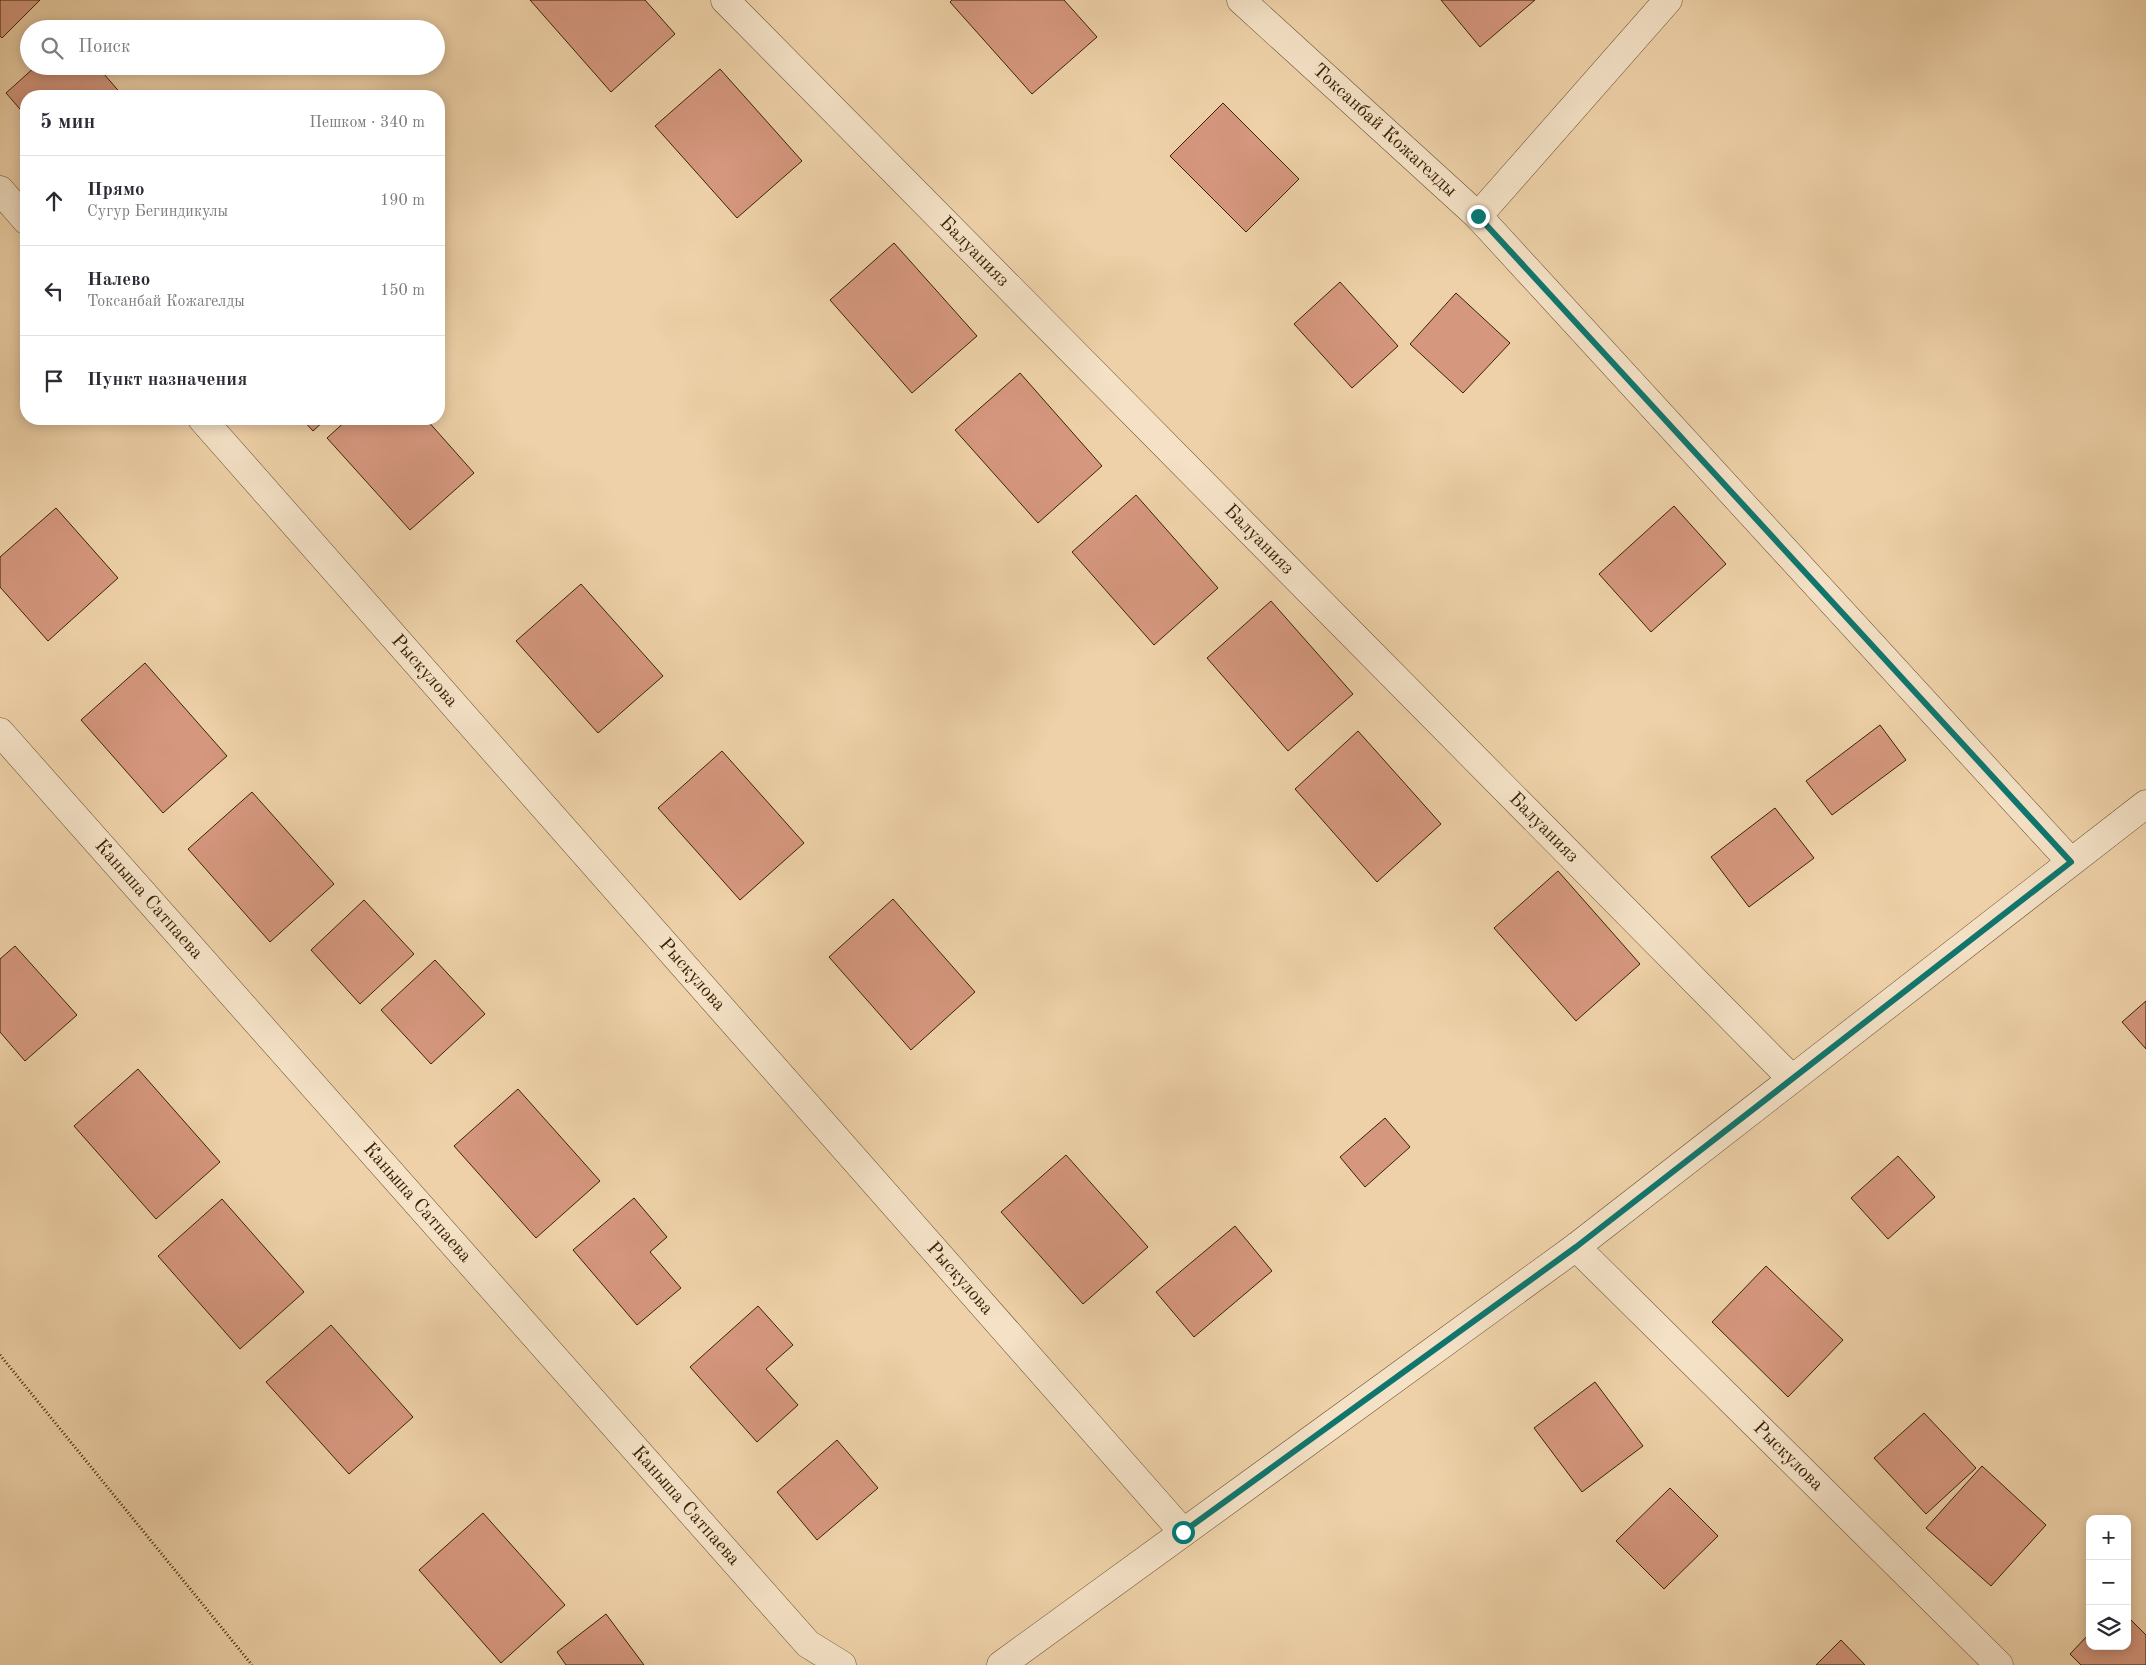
<!DOCTYPE html>
<html lang="ru">
<meta charset="utf-8">
<style>
:root{--surface:#fff;--page:#f7f7f7;--text:#2b2b33;--muted:#7c7c81;--line:#e1e1e2}
body{margin:0;font-family:"Old Standard TT",serif;background:var(--page);color:var(--text)}
.controls{position:absolute;right:15px;bottom:15px;display:grid;overflow:hidden;border-radius:10px;box-shadow:0 2px 12px #0003}
.controls button{width:45px;height:45px;display:grid;place-items:center;padding:0;border:0;border-bottom:1px solid var(--line);background:var(--surface);color:var(--text);font:25px sans-serif}
.stop{position:absolute;width:15px;height:15px;margin:-11px;border:4px solid #0f766e;border-radius:50%;background:#fff}
.stop.end{background:#0f766e;border-color:#fff;box-shadow:0 1px 5px #0008}
.list{margin:0;padding:0;list-style:none}
h2{display:flex;justify-content:space-between;align-items:center;height:65px;margin:0;padding:0 20px;font-size:21px}
h2 small{font-size:16px;font-weight:400;color:var(--muted)}
.list li{display:grid;grid-template-columns:32px 1fr auto;gap:15px;align-items:center;box-sizing:border-box;height:90px;padding:0 20px;border-top:1px solid var(--line)}
.list b{display:block;font-size:19px;white-space:nowrap}
.list p{margin:0;font-size:16px;white-space:nowrap;color:var(--muted)}
.list em{font-size:16px;font-style:normal;color:var(--muted)}
.icon{flex:none;width:28px;height:28px;fill:none;stroke:currentColor;stroke-width:2;stroke-linecap:round;stroke-linejoin:round}
.map{position:relative;flex:none;width:2146px;height:1665px;overflow:hidden}
.search{position:absolute;background:var(--surface);box-shadow:0 2px 12px #0003;left:20px;top:20px;width:425px;height:55px;display:flex;align-items:center;gap:12px;box-sizing:border-box;padding:0 18px;border-radius:28px;color:var(--muted);font-size:19px}
.panel{position:absolute;background:var(--surface);box-shadow:0 2px 12px #0003;left:20px;top:90px;width:425px;height:335px;border-radius:20px}
.map>svg:first-child{display:block}
</style>
<div class="map">
<svg width="2146" height="1665" viewBox="0 0 2146 1665">
<rect width="100%" height="100%" fill="#eed1a8"/>
<filter id="stains"><feTurbulence type="fractalNoise" baseFrequency=".004" numOctaves="4"/><feColorMatrix values="0 0 0 0 .2 0 0 0 0 .09 0 0 0 0 .02 0 0 0 .5 -.17"/></filter>
<radialGradient id="worn" r=".72"><stop offset=".6" stop-color="#630" stop-opacity="0"/><stop offset="1" stop-color="#630" stop-opacity=".3"/></radialGradient>
<path fill="#d5977e" stroke="#392203" d="M0,0H40L2,38L0,36Z
M530,0H645L675,34L611,92Z
M952,0H1064L1097,37L1032,94L950,2Z
M1441,0H1535L1480,47Z
M36,66H97L123,96H26V116L6,93Z
M720,69L802,161L737,218L655,126Z
M1223,103L1299,179L1246,232L1170,156Z
M894,243L977,336L912,393L830,300Z
M1340,282L1398,346L1352,388L1294,324Z
M1456,293L1510,343L1463,393L1410,344Z
M1020,373L1102,466L1038,523L955,430Z
M302,419H326L313,431Z
M348,419H426L474,473L410,530L327,438Z
M1136,495L1218,588L1154,645L1072,552Z
M1674,506L1726,564L1651,632L1599,574Z
M56,508L118,578L48,641L0,587V557Z
M581,584L663,676L598,733L516,641Z
M1271,601L1353,694L1288,751L1207,658Z
M145,663L227,756L163,813L81,720Z
M1880,725L1906,760L1832,815L1806,781Z
M1358,731L1441,824L1377,882L1295,789Z
M722,751L804,843L740,900L658,808Z
M252,792L334,884L270,942L188,849Z
M1775,808L1814,858L1749,907L1711,857Z
M1558,871L1640,964L1576,1021L1494,928Z
M893,899L975,992L911,1050L829,957Z
M364,900L414,954L360,1004L311,950Z
M15,946L77,1015L25,1061L0,1032V959Z
M435,960L485,1014L431,1064L381,1010Z
M2146,1001V1049L2122,1022Z
M138,1069L220,1162L156,1219L74,1126Z
M518,1089L600,1181L536,1238L454,1146Z
M1385,1118L1410,1147L1365,1187L1340,1157Z
M1066,1155L1148,1247L1083,1304L1001,1212Z
M1898,1156L1935,1197L1888,1239L1851,1198Z
M634,1198L667,1237L650,1252L681,1288L637,1325L573,1250Z
M222,1199L304,1292L240,1349L158,1256Z
M1235,1226L1272,1271L1194,1337L1156,1292Z
M1766,1266L1843,1340L1788,1397L1712,1322Z
M758,1306L793,1345L766,1369L798,1405L757,1442L690,1367Z
M331,1325L413,1417L349,1474L266,1382Z
M1595,1382L1643,1446L1582,1492L1534,1428Z
M1924,1413L1976,1468L1926,1514L1874,1458Z
M837,1440L878,1488L817,1540L777,1492Z
M1982,1466L2046,1525L1991,1586L1926,1528Z
M1670,1488L1718,1536L1664,1589L1616,1541Z
M483,1513L565,1605L501,1663L419,1570Z
M606,1614L644,1665H566L557,1652Z
M2127,1616L2146,1635V1665H2081L2070,1654L2090,1633V1646H2127Z
M1841,1640L1865,1665H1816Z"/>
<g fill="none" stroke-linecap="round" stroke-linejoin="round">
<g stroke="#664e2c" stroke-width="29">
<g id="minor">
<path id="s1" d="M725,0L1792,1079"/>
<path id="s2" d="M1241,0L1478,216L2071,862"/>
<path d="M0,190L26,220"/>
<path d="M1478,216L1668,0"/>
<path id="s3" d="M202,419L1183,1532"/>
<path id="s4" d="M0,732L808,1644L842,1665"/>
<path id="s5" d="M1576,1247L1999,1665"/>
<path d="M1001,1665L1576,1247L2146,804"/>
</g>
</g>
<path stroke="#392203" stroke-width="3" stroke-dasharray="1 2.5" stroke-linecap="butt" d="M0,1355L252,1665"/>
<use href="#minor" stroke="#f4e1c6" stroke-width="28"/>
</g>
<g fill="none" stroke-linecap="round" stroke-linejoin="round">
<path stroke="#0f766e" stroke-width="6" d="M1183,1532L1576,1247L2071,862L1478,216"/>
</g>
<g text-anchor="middle" dominant-baseline="central" stroke-width="4.5" stroke-linejoin="round" paint-order="stroke">
<g font-size="19" fill="#392203" stroke="#f4e1c6">
<text stroke="none"><textPath href="#s2" startOffset="194">Токсанбай Кожагелды</textPath></text>
<text stroke="none"><textPath href="#s1" startOffset="354">Балуанияз</textPath></text>
<text stroke="none"><textPath href="#s1" startOffset="759">Балуанияз</textPath></text>
<text stroke="none"><textPath href="#s3" startOffset="336">Рыскулова</textPath></text>
<text stroke="none"><textPath href="#s1" startOffset="1164">Балуанияз</textPath></text>
<text stroke="none"><textPath href="#s4" startOffset="224">Каныша Сатпаева</textPath></text>
<text stroke="none"><textPath href="#s3" startOffset="741">Рыскулова</textPath></text>
<text stroke="none"><textPath href="#s4" startOffset="629">Каныша Сатпаева</textPath></text>
<text stroke="none"><textPath href="#s3" startOffset="1146">Рыскулова</textPath></text>
<text stroke="none"><textPath href="#s5" startOffset="298">Рыскулова</textPath></text>
<text stroke="none"><textPath href="#s4" startOffset="1034">Каныша Сатпаева</textPath></text>
</g>
</g>
<rect width="100%" height="100%" filter="url(#stains)"/>
<rect width="100%" height="100%" fill="url(#worn)"/>
</svg>
<div class="controls">
<button>+</button>
<button>−</button>
<button><svg class="icon" aria-label="layers" viewBox="0 0 24 24"><path d="M12 4l9 5-9 5-9-5zM3 14l9 5 9-5"/></svg></button>
</div>
<div class="stop" style="left:1183px;top:1532px"></div>
<div class="stop end" style="left:1478px;top:216px"></div>
<div class="search"><svg class="icon" aria-label="search" viewBox="0 0 24 24"><circle cx="10" cy="10" r="6"/><path d="M15 15l6 6"/></svg>Поиск</div>
<section class="panel">
<h2>5 мин<small>Пешком · 340 m</small></h2>
<ul class="list">
<li><svg class="icon" aria-label="ahead" viewBox="0 0 24 24"><path d="M12 20V5M6 11l6-6 6 6"/></svg><div><b>Прямо</b><p>Сугур Бегиндикулы</p></div><em>190 m</em></li>
<li><svg class="icon" aria-label="left" viewBox="0 0 24 24"><path d="M17 20v-9H6M10 6l-5 5 5 5"/></svg><div><b>Налево</b><p>Токсанбай Кожагелды</p></div><em>150 m</em></li>
<li><svg class="icon" aria-label="arrive" viewBox="0 0 24 24"><path d="M6 21V4h12l-3 4 3 4H6"/></svg><div><b>Пункт назначения</b></div></li>
</ul>
</section>
</div>
